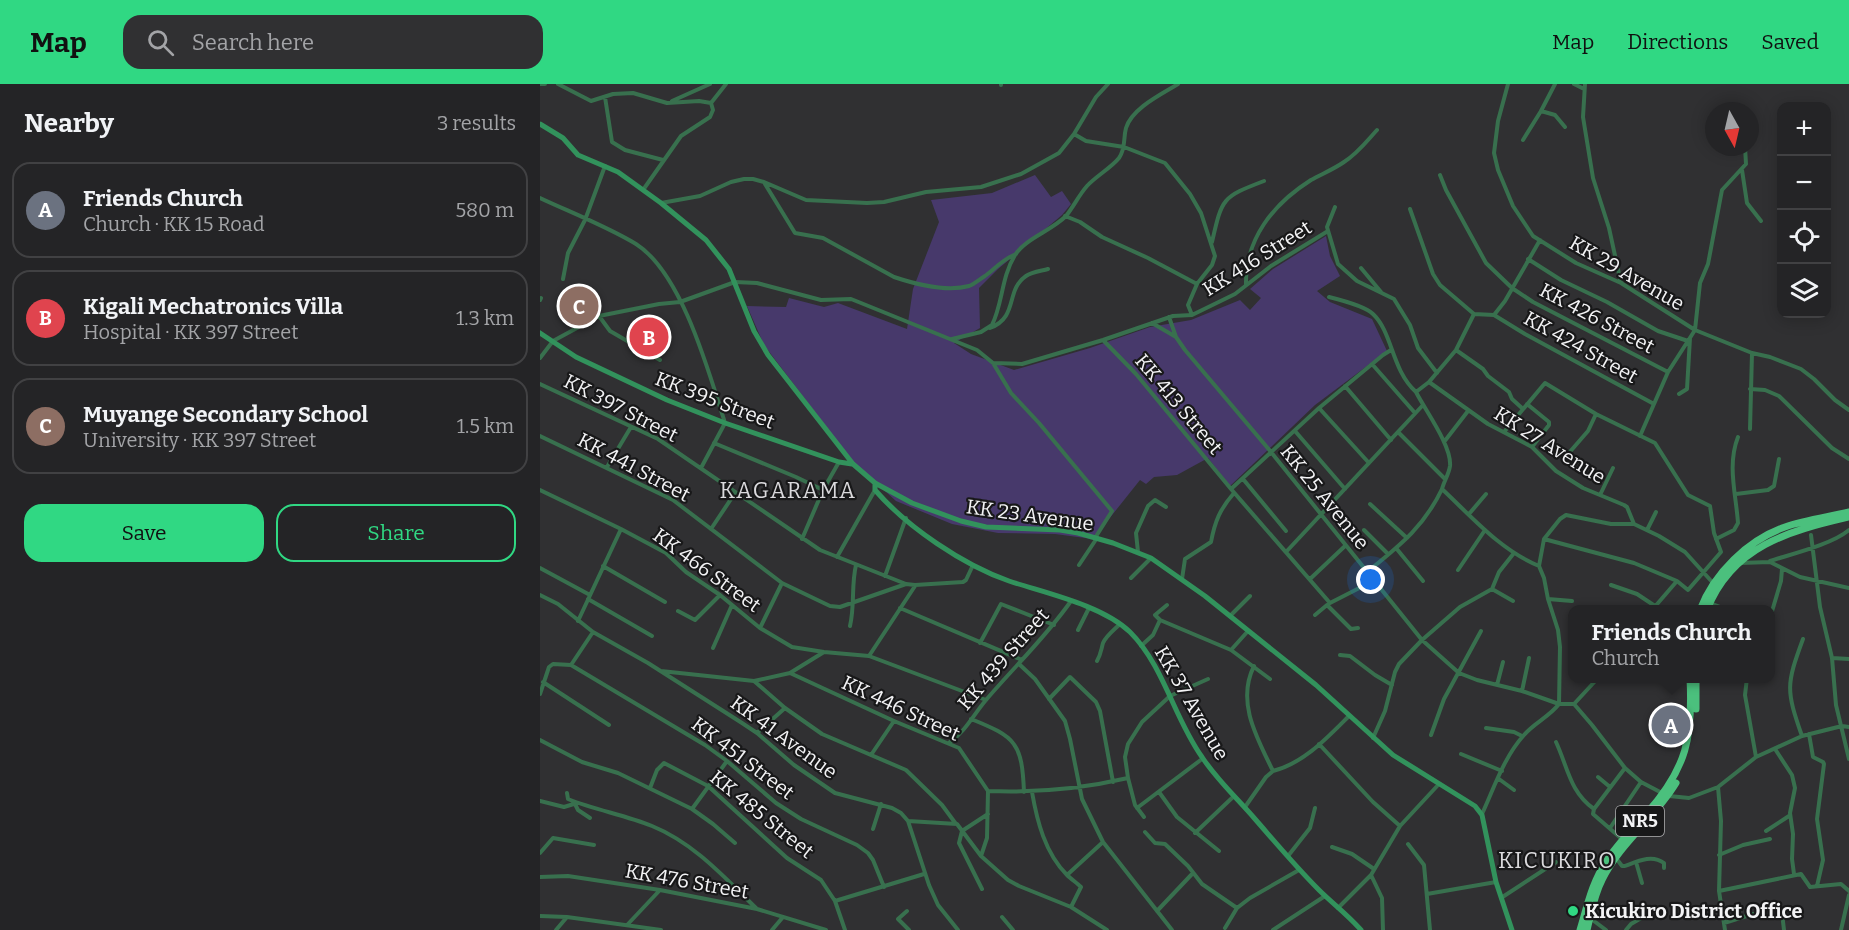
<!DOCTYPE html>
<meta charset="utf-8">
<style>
:root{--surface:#242426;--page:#303032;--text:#f1f3f6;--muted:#a3a4a7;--line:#414143;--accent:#30d883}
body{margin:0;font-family:Bitter,serif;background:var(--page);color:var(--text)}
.controls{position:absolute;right:18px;top:18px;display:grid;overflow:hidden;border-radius:12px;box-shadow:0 3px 15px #0003}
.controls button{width:54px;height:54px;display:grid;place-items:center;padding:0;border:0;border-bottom:2px solid var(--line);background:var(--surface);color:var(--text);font:30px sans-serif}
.compass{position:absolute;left:1165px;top:18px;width:54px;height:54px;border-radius:50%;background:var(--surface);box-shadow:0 3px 15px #0003;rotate:172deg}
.you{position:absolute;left:831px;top:496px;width:21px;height:21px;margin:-15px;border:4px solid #fff;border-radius:50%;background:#1a73e8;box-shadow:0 0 0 9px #1a73e833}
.badge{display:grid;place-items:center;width:39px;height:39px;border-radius:50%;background:var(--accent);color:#fff;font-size:20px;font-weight:700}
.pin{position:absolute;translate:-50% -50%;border:3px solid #fff;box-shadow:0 2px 6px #0006}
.popup{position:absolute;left:1028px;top:521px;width:207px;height:78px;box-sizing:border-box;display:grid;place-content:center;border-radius:12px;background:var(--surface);filter:drop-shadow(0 2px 4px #0005);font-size:20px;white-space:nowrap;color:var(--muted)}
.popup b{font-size:22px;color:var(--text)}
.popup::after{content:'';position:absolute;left:50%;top:100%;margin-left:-12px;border:12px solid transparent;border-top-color:var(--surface)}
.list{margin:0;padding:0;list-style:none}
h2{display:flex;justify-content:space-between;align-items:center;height:78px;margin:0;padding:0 24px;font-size:26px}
h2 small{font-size:20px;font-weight:400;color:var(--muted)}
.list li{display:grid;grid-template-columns:39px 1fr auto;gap:18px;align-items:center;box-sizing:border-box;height:96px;margin:0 12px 12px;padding:0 12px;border:2px solid var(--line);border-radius:18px}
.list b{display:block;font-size:22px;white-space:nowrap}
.list p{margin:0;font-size:20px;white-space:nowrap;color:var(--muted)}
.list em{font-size:20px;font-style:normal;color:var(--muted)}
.actions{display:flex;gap:12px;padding:18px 24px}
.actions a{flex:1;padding:14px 0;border:2px solid var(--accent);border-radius:18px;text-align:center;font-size:21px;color:var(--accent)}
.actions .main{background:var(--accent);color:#111}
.icon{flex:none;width:33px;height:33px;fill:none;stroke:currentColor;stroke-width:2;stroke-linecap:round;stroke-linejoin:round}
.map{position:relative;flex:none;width:1309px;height:846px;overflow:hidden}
header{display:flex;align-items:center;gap:36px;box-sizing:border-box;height:84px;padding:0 30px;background:var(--accent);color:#111}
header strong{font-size:28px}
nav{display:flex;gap:33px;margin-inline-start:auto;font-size:21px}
.search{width:420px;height:54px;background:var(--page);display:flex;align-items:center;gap:15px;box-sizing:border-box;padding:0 21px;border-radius:18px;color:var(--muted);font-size:22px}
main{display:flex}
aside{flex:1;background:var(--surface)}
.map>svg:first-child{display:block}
</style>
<header>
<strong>Map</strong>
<div class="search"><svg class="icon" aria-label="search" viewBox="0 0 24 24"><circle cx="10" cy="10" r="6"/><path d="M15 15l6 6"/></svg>Search here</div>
<nav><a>Map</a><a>Directions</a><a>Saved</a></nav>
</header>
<main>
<aside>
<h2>Nearby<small>3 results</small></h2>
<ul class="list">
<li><span class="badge" style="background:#6b7280">A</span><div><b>Friends Church</b><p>Church · KK 15 Road</p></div><em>580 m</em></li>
<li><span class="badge" style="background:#e0444e">B</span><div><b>Kigali Mechatronics Villa</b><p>Hospital · KK 397 Street</p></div><em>1.3 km</em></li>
<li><span class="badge" style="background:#8d6e63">C</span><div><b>Muyange Secondary School</b><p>University · KK 397 Street</p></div><em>1.5 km</em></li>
</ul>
<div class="actions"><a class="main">Save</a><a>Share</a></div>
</aside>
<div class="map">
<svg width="1309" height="846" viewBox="0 0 1309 846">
<rect width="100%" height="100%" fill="#303032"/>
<path fill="#47396b" d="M495,91L511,113L522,107L531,120L522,131L458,185L439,204L440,244L414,259L431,270L474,286L550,264L610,243L651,236L700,216L710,226L721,214L710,205L733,185L786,152L790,172L800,192L777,207L790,218L832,235L847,267L775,321L690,402L668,374L637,391L614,393L606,400L600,396L553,455L515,450L458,449L412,440L356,417L314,379L224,261L207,222L246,223L249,214L284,223L298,219L367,245L373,205L399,138L391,116L452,109Z"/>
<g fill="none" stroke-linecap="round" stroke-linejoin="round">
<path stroke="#38704e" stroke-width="4" d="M0,0H5
M18,0L51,17L73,10L93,9L127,19L159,17L171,19L173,26L170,33L141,52L103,106
M968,0L958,37L954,69L958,86L973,122L993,152L1036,179L1081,199L1155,246L1212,269L1230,273L1261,285L1274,295L1295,316L1309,326
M1015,0L1001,27L1015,31L1025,43
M1034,0L1044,5
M1045,0L1043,33L1053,94L1069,144L1081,199
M461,1V0
M65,13L72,58L85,66L123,76
M132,17L170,0
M171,19L186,0
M534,50L546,57L584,63L625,79L650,110L661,129L675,172L672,181L657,200L648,221L652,231
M983,56L1001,27
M1202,86L1207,119L1221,137
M900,91L906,106L946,179L972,204L993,218L1128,288
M225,100L255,149L283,154L354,193C375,200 407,208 429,202C434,200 440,195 445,192C456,184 463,175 476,170
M0,114C30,128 68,143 96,160C142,189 169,289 185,339L161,384
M121,119L160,112L191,98L204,95H213L224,98L266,116L327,119L344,118L386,108L441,103L481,90L519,69L534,50L556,13L568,0
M795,123L787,143L798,180L817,197L854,215L870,241L878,264L897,289
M870,125L893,190L900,201L934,230
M525,132L540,138L562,153L608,174L657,200
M1000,156L965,217L954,231L934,230L916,266L889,298L948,340L992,363L1016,387L1043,404L1084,421L1087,423L1094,440L1119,452L1145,468L1173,499
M672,158C682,114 682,113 724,97
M988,175L1021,196L1067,218L1118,247L1148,257
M821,184L841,208
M23,195L28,169L45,136L65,82
M706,201C705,155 733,120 771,96C782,90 794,85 804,78C817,70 827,57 837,46
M789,213C801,216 825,222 833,230C853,249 851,285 876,308
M0,216L1,214
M954,231L985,250L1114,320
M59,232L70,247L120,276
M629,233L636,253L645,266L731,368L882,556L919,589L937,596L982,607L1019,620H1034L1052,641L1085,684L1101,698L1122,709
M612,239L636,253
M450,244C479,233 465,206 486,192C492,188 501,187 508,185
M412,255L441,248L452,241C463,219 461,194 475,171C486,154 511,147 526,132C534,122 539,111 547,102C556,92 571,84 579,74C586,64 583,55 586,44C592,24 622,10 638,0
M563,256L596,290L691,405L790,519L833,497
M916,266L943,285L948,292L969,308L972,315L983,325
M0,274L13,257L59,232L119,220L140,218L195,198L217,199L281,216L311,215L321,219L437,266L453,279L471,309L499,339L572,427L555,454
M453,279L482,280L563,256L633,232L652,231L695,210L731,182L788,147
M832,280L875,329
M889,298L876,308C885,326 912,362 910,382C909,390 904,397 902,405C932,433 960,466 999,482
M0,300L118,355L280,466L366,500
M805,302L851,356
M1210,305L1225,306L1239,312L1292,364L1309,375
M1139,310L1147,305L1150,254
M987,320L1009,338V341L992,363
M779,324L829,379
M1210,345L1212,269
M755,347L805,405
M858,348L905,395
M964,348L1005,299L1056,330L1115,359L1148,411L1170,422L1174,449L1181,468L1148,506L1137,497L1094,479L1004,455
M0,352L133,416L242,499L290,522L300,523L366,500L375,501L423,498L426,496L433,481
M1100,352L1128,288L1155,246L1160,199L1168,180L1182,106L1206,80L1205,63
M904,358L928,327
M174,359L256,393L283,406
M1028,370L1048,347L1056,330
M67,383L91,343
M703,395L746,447
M691,405L779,324L843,271L851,266
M0,406L81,445L126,469L146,488L180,511L220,544L252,563L284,568L329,572L446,616
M1196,410L1228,406L1234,402L1239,375
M1060,411L1073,384
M830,420L867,454
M929,430L946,410
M171,445L195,409
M824,446L848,470
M1107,446L1116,428
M1271,451L1280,523L1292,574L1309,575
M262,455L283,406L299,378
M1176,455L1194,446L1198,439C1196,410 1187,381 1198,353
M856,464L883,497
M598,468L596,449L608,422L615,416L626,423
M746,468L883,321
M297,473L335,406
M1230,477C1252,470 1293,460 1309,446
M1200,479L1230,478L1260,493L1309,504
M539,481L557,454
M63,482L125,518
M0,484L50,511
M918,486L945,446
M827,488C859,462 884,443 902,405
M345,492L366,434
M591,494L611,474
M642,495L645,475L671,458C675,437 680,425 694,409
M770,495L805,462
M1071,501L1097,510L1115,522
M952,505L973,517
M0,511L18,520L53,548L108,579L202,639L217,649L254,681L295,709L352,724L361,729L368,737L417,740L441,772L468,796L479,802L531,823L567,846
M48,515L112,552
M1008,515L1032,517
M1170,519L1188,526
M787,521L811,545L818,544
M360,524L482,576
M1112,526L1137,497
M138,527L155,536L180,511
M775,531L787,521
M690,532L710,512
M1230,534L1241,497L1242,485
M620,536L691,566L730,595
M620,536L615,531L627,521
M38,537L81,445
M310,542C315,521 311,502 316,481
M220,544L242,499
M538,546L549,524
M53,548L31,581L165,661L187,677L236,719L261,735L317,761L328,769L333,776L344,803
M440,559L461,520L514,541
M601,562L613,551L620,536
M173,564L192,521
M691,566L708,547
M800,571L810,572L835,591L852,601
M329,572L375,502
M1292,574L1296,621L1309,675
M557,577C561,570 561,566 563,559C566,552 575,545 580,540
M479,580L495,595L525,637L530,655L542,715L563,758L632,846
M121,587L214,597L250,589L284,568
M250,589L354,637L419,664L448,707L447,754L441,772
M1207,594L1205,611L1216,673
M214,597L245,624L282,650L366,686L402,721L416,740
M3,598L69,641
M957,601L963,578
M982,607L989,574
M0,610L9,583L13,580L31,581
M509,615L530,593L556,618L560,627L573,698
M1034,620L1058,594
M431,635C476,653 482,659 484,708
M946,644L974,648L982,652
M217,649L245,624
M1269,650L1273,673L1283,678L1284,680L1277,735L1283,776L1277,802
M891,651L904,615L941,547
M1262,652C1246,606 1246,601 1263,555
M833,654L845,627L855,588L859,580L882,556L920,523L952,505L959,488L974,469
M0,656L42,678L78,689L152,725L173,740L195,759
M410,658C425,648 434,630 446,616C474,583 506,553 531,517
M1016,658C1028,684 1030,708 1054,725
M779,660L833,718L860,742L899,700
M1235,665L1252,691L1255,704L1250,729L1253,750L1252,775L1254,790
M921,670L962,687
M331,671L354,637
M733,687C764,679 787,654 809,632
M1058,693L1070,703
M588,694L595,721L604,733
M959,695L974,706
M1178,703L1181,737L1179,807L1185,846
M110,704L117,686L124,679L168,702L247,774L281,796L295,817L305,846
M448,707C496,709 541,705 588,694L585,673L588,660L602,638L630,612L668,595
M492,708C497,737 505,769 527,791C531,795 537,799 541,803L531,823
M619,708L637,733L679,767
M27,709L28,715C55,726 85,731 112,742C154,759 185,794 216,824
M1129,712L1149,714L1178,703L1216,673L1262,652L1302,642L1309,643
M0,717L24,723L37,719
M35,720L38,726L50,734
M705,723L726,693L733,687C717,654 696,618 714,582
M597,724L662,675
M152,725L187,677
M942,730C954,704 964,673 984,651C994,639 1009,633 1019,620L1020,563L1018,546L1008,515L1004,494L999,482L1004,455L1020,435L1026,431L1071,440H1094
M368,737L389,801L398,821L418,846
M1070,744L1101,698
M333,745L341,720
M1226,747L1249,732
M605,748L615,759L625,760L648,782L662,800L697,824L710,814L759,786
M655,749L693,713
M1083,756L1053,730L1054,725L1085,684
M868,760L884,781L890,846
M792,763L812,770L834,785
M0,769L13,754L54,761
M1179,771L1203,761L1230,755
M748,772L770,744L775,724
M1076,774L1082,782H1085C1098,777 1112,770 1124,779V784
M1096,778L1102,799
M527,791L563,758
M831,791L842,814L843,846
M0,793L28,792L120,806L217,825L286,846
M442,805L419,759L422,747L448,730
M1179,807L1261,790L1270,803L1301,800L1309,807
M887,810L956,798
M961,814L1016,778
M295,817L384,790
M798,824L831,791L860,742
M367,827L358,835L369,846
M617,827L653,789
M1242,829L1244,846
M0,832L27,833L121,846
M462,833L473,846
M1050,834L1066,846
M1184,839L1213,830
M88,840L120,806
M685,844L697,824
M16,846L27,833
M232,846L243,833
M733,846L785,812
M1086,846L1091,840L1108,830
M1301,846L1309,811"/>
<path stroke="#32925c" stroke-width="5" d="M0,40L23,54L38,71L78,88L121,119L166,156L189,185L214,247L228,271L313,380L335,399L372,419L421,437L446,443L520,446L538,449L573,459L611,474L665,512L776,601L853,671L935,722L942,731L956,798L972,846
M0,249L36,273L127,316L185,339L299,378L312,380
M335,399V406C367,443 423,481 469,497C505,509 562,521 590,548C624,582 634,634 662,673C677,696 697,714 715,735C736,759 756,783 779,806C792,819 808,831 821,846"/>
<path stroke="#4bc07d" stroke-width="7" d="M1160,526C1174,489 1208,456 1245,443C1265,436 1288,433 1309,428
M1167,526C1192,462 1249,447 1309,433
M1156,625V594
M1040,846C1047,823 1052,798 1066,778C1077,760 1093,745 1107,729C1147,684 1153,653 1150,594
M1047,846C1051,830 1054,811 1062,796C1080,759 1115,734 1136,699"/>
</g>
<circle fill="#30d883" stroke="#181819" stroke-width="2" cx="1033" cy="827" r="6"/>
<g text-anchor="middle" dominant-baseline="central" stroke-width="4.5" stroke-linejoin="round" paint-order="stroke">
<rect fill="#181819" stroke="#b1b1b3" stroke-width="1.5" x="1076" y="722" width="48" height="30" rx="4.5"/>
<g font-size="18" font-weight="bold" fill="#f3f3f5">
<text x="1100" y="737">NR5</text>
</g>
<g font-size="20" fill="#f3f3f5" stroke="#181819">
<text transform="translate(717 174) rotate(-32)">KK 416 Street</text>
<text transform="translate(1087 189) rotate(30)">KK 29 Avenue</text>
<text transform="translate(1057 234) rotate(28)">KK 426 Street</text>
<text transform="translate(1041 263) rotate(29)">KK 424 Street</text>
<text transform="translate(175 316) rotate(21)">KK 395 Street</text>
<text transform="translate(639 320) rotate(50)">KK 413 Street</text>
<text transform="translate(81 324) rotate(27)">KK 397 Street</text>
<text transform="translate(1010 361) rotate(32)">KK 27 Avenue</text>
<text transform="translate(94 383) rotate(28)">KK 441 Street</text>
<text transform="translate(785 413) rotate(51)">KK 25 Avenue</text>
<text transform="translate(490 431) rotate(8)">KK 23 Avenue</text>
<text transform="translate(167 486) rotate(36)">KK 466 Street</text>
<text transform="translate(463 575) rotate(-49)">KK 439 Street</text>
<text transform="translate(652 619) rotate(60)">KK 37 Avenue</text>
<text transform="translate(361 624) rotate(25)">KK 446 Street</text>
<text transform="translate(244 653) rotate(36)">KK 41 Avenue</text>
<text transform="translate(203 674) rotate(37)">KK 451 Street</text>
<text transform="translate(222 730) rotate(39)">KK 485 Street</text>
<text transform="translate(147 797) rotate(10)">KK 476 Street</text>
</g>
<g font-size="20" font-weight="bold" fill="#f3f3f5" stroke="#181819" text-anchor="start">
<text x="1045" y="827">Kicukiro District Office</text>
</g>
<g font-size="22" letter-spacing="1.5" fill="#dad9dc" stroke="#181819">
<text x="248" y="406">KAGARAMA</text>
<text x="1017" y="776">KICUKIRO</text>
</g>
</g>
</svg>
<div class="controls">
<button>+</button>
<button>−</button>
<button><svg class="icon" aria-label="locate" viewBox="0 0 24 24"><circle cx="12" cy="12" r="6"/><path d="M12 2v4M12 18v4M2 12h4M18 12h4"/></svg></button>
<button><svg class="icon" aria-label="layers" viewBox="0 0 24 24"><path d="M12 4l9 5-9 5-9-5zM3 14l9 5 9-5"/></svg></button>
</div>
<svg class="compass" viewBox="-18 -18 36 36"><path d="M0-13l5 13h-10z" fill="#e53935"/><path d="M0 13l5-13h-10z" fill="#a3a4a7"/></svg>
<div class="you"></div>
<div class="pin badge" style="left:1131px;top:641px;background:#6b7280">A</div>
<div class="popup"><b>Friends Church</b>Church</div>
<div class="pin badge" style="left:109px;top:253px;background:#e0444e">B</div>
<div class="pin badge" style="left:39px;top:222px;background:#8d6e63">C</div>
</div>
</main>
